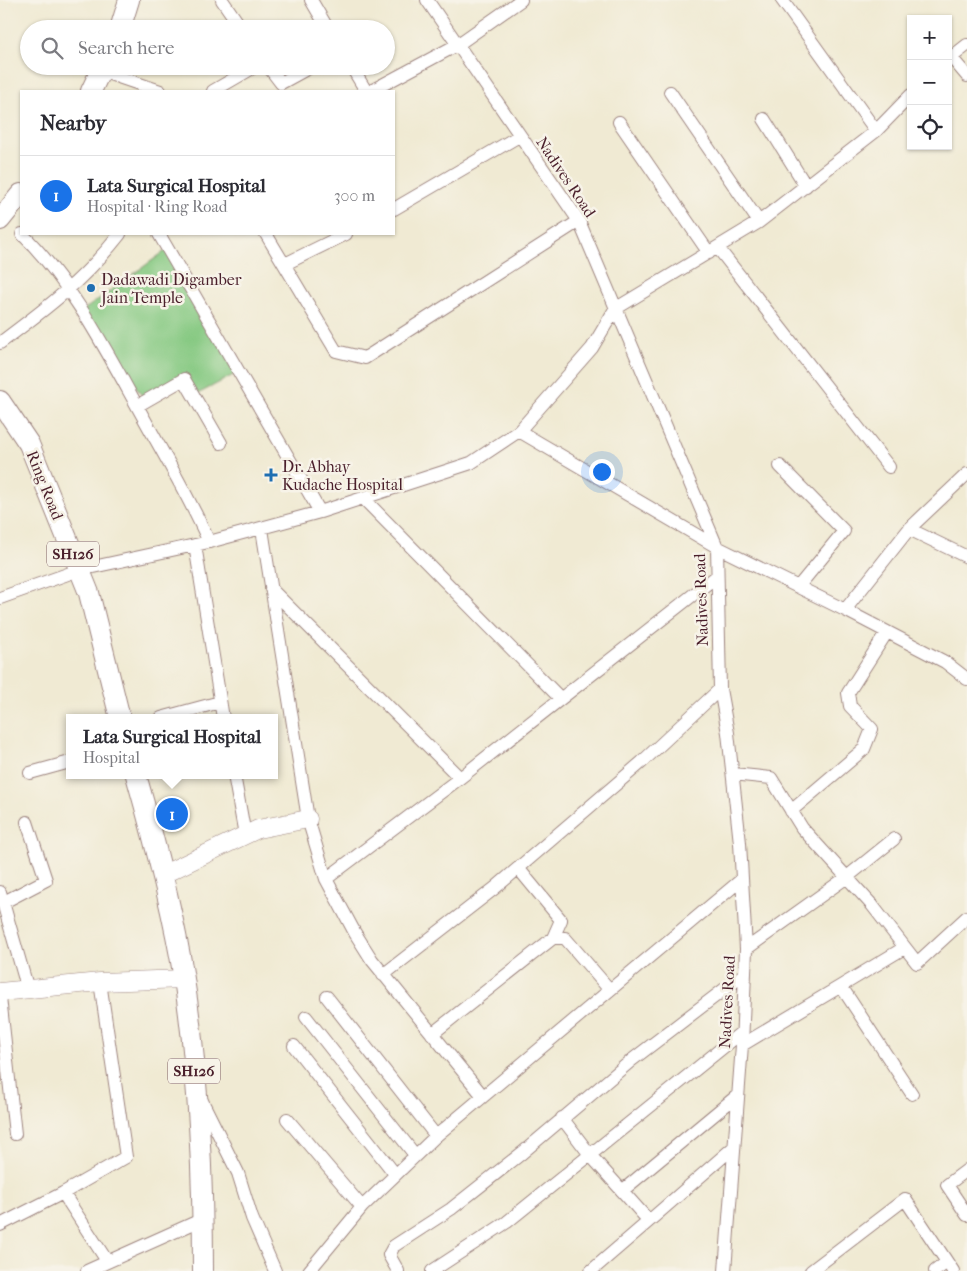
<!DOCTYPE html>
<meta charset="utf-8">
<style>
:root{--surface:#fff;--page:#f7f7f7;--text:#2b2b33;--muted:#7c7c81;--line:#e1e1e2;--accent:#1a73e8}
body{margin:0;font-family:"IM FELL French Canon",serif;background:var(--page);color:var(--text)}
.controls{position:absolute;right:15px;top:15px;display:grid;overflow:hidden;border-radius:0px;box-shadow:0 1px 4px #0004}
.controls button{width:45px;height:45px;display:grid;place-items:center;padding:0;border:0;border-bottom:1px solid var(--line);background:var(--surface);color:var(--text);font:25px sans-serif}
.you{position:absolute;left:601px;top:471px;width:18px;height:18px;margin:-12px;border:4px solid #fff;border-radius:50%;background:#1a73e8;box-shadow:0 0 0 8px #1a73e833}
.badge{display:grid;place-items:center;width:32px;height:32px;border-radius:50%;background:var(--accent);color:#fff;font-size:16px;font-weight:700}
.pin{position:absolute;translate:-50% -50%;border:2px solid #fff;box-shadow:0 1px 5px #0006}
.popup{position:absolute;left:66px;top:714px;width:212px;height:65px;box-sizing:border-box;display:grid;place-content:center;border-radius:0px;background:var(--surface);filter:drop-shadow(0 1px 4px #0005);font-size:16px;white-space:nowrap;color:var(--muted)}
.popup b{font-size:19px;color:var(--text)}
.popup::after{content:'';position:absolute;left:50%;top:100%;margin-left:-10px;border:10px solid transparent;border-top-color:var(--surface)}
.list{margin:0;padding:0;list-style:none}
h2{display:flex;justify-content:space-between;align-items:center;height:65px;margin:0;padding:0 20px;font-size:21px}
h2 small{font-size:16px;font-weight:400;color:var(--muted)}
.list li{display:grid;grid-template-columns:32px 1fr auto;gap:15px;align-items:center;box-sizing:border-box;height:80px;padding:0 20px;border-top:1px solid var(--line)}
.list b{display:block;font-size:19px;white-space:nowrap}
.list p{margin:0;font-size:16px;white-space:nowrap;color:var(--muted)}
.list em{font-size:16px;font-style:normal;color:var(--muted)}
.icon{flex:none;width:28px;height:28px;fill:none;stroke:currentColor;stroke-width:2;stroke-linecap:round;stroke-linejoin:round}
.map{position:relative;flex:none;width:967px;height:1271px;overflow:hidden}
.search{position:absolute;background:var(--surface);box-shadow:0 1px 4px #0004;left:20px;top:20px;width:375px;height:55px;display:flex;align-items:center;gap:12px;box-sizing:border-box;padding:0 18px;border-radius:28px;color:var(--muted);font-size:19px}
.panel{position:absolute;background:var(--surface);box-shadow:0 1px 4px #0004;left:20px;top:90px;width:375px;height:145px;border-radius:0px}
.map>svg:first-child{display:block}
</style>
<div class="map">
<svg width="967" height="1271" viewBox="0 0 967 1271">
<rect width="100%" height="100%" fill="#f7f3e8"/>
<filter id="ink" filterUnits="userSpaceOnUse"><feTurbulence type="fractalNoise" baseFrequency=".02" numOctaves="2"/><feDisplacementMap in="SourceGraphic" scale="10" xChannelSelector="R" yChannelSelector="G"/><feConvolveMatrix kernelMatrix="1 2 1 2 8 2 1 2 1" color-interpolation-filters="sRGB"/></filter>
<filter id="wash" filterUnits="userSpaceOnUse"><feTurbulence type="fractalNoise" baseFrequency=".0096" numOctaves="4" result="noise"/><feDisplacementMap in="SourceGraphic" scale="20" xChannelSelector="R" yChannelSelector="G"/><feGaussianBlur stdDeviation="1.12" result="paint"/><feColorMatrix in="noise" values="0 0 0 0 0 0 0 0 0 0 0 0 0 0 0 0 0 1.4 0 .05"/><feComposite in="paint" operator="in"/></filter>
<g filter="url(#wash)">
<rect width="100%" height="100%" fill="#f0ead3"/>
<path fill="#86c982" stroke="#687456" d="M168,249L239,372L194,396L184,379L146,401L81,312Z"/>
</g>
<g filter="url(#ink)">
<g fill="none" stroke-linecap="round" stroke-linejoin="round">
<g stroke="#9d847f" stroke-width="14">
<path id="street" d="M222,0L242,29
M311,0L328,29
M427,0L579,221L717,547L720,689L728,733L740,843L746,949L742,1045L725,1271
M951,57L967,76
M948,60L967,45
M268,66L281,83L312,66
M351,66L366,91
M101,71L160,91
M213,91L256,66
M371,91L457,45L521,0
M670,92L759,222
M764,119L806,186
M619,122L709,253
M876,131L911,95
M394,209L519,136
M22,234C68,278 105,348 136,404C161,450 188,494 209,542
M159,234L320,512
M266,234L336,351L365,358L579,221
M718,248L889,467
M285,264L346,234
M0,343C47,308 84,280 120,234
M137,406L184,379L221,443
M519,431L717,547L845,610L945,662L967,679
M780,466L844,531L798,587
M364,499L560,698
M262,529L308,819L326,879L355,933L372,960L483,1096
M909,529L967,557
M195,545L223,718
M271,589L460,778
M0,598L79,570L209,542L320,512L471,463L519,431L592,348L615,309L759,222L876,131L782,0
M845,610L909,529L967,474
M161,718L220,702
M30,773L70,762
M733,774L771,778L802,828L872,905L917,963L967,917
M234,775L245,835
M791,811L864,749L872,729L850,706L848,693L887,632
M518,868L561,920L553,938
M326,879L460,778L717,576
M0,892L28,990
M4,902L46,880L27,822
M904,948L841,986L912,1094
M746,949L847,877L894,839
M383,975L495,888L642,762L720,689
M0,997L15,1134
M327,997L436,1136
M306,1017L415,1155
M432,1034L553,938H565L609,989
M742,1045L841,986
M294,1046L395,1174
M200,1097L238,1173L252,1218L275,1271
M562,1118L591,1156L649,1221L734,1147
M287,1119L362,1207
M967,1170L947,1185L967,1215
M622,1191L738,1095
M63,1193L126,1157L100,982
M0,1225L63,1193L107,1261
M87,1271L203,1219
M309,1271L362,1207L436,1136L741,880
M398,1271L389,1255L394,1246L451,1209L522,1153L632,1060L743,975
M432,1271L507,1222L742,1032
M591,1271L649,1221
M811,1271L905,1199L953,1271
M935,1271L947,1262"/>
</g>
<g stroke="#9d847f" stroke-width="19">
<path id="secondary" d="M164,874L258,829L308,819
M0,992L100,982L184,979"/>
</g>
<g stroke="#9d847f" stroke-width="22">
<path id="primary" d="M120,29L129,0
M91,91L103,66
M0,220L21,194
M0,401L29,444L89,593L120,718
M136,775C155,842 173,910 184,979C199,1075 203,1174 203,1271"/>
</g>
<use href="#street" stroke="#fff" stroke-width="12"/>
<use href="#secondary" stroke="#fff" stroke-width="18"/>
<use href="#primary" stroke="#fff" stroke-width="20"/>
</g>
</g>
<g fill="#1f6fb2" stroke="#f7f3e8" stroke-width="2">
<circle cx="91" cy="288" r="5"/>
<path d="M268.5 467.5h5v5h5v5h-5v5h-5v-5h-5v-5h5z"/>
</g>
<g text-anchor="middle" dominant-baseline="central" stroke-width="5" stroke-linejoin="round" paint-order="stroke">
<g fill="#f7f3e8" stroke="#7e5f64" stroke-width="1">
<rect x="47" y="541.5" width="52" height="25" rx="4"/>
<rect x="168" y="1058.5" width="52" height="25" rx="4"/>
</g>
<g font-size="15" font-weight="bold" fill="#4a1f2b">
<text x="73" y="554">SH126</text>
<text x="194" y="1071">SH126</text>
</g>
<g font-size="16" fill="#4a1f2b" stroke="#f7f3e8">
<text transform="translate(566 177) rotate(56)">Nadives Road</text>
<text transform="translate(45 485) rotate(68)">Ring Road</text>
<text transform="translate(701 600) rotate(-92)">Nadives Road</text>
<text transform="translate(727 1002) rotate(-87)">Nadives Road</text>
</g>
<g font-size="16" fill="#4a1f2b" stroke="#f7f3e8" text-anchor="start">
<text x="101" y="279">Dadawadi Digamber<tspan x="101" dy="18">Jain Temple</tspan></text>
<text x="282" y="466">Dr. Abhay<tspan x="282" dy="18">Kudache Hospital</tspan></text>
</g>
</g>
</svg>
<div class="controls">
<button>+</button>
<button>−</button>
<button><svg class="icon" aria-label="locate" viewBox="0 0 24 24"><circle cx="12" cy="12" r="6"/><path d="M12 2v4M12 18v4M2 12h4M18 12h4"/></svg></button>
</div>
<div class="you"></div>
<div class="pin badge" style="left:172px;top:814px">1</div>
<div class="popup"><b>Lata Surgical Hospital</b>Hospital</div>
<div class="search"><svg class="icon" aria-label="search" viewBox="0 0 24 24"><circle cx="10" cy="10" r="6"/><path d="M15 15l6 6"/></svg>Search here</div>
<section class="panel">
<h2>Nearby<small></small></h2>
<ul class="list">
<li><span class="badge">1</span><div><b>Lata Surgical Hospital</b><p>Hospital · Ring Road</p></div><em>300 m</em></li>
</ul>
</section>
</div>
